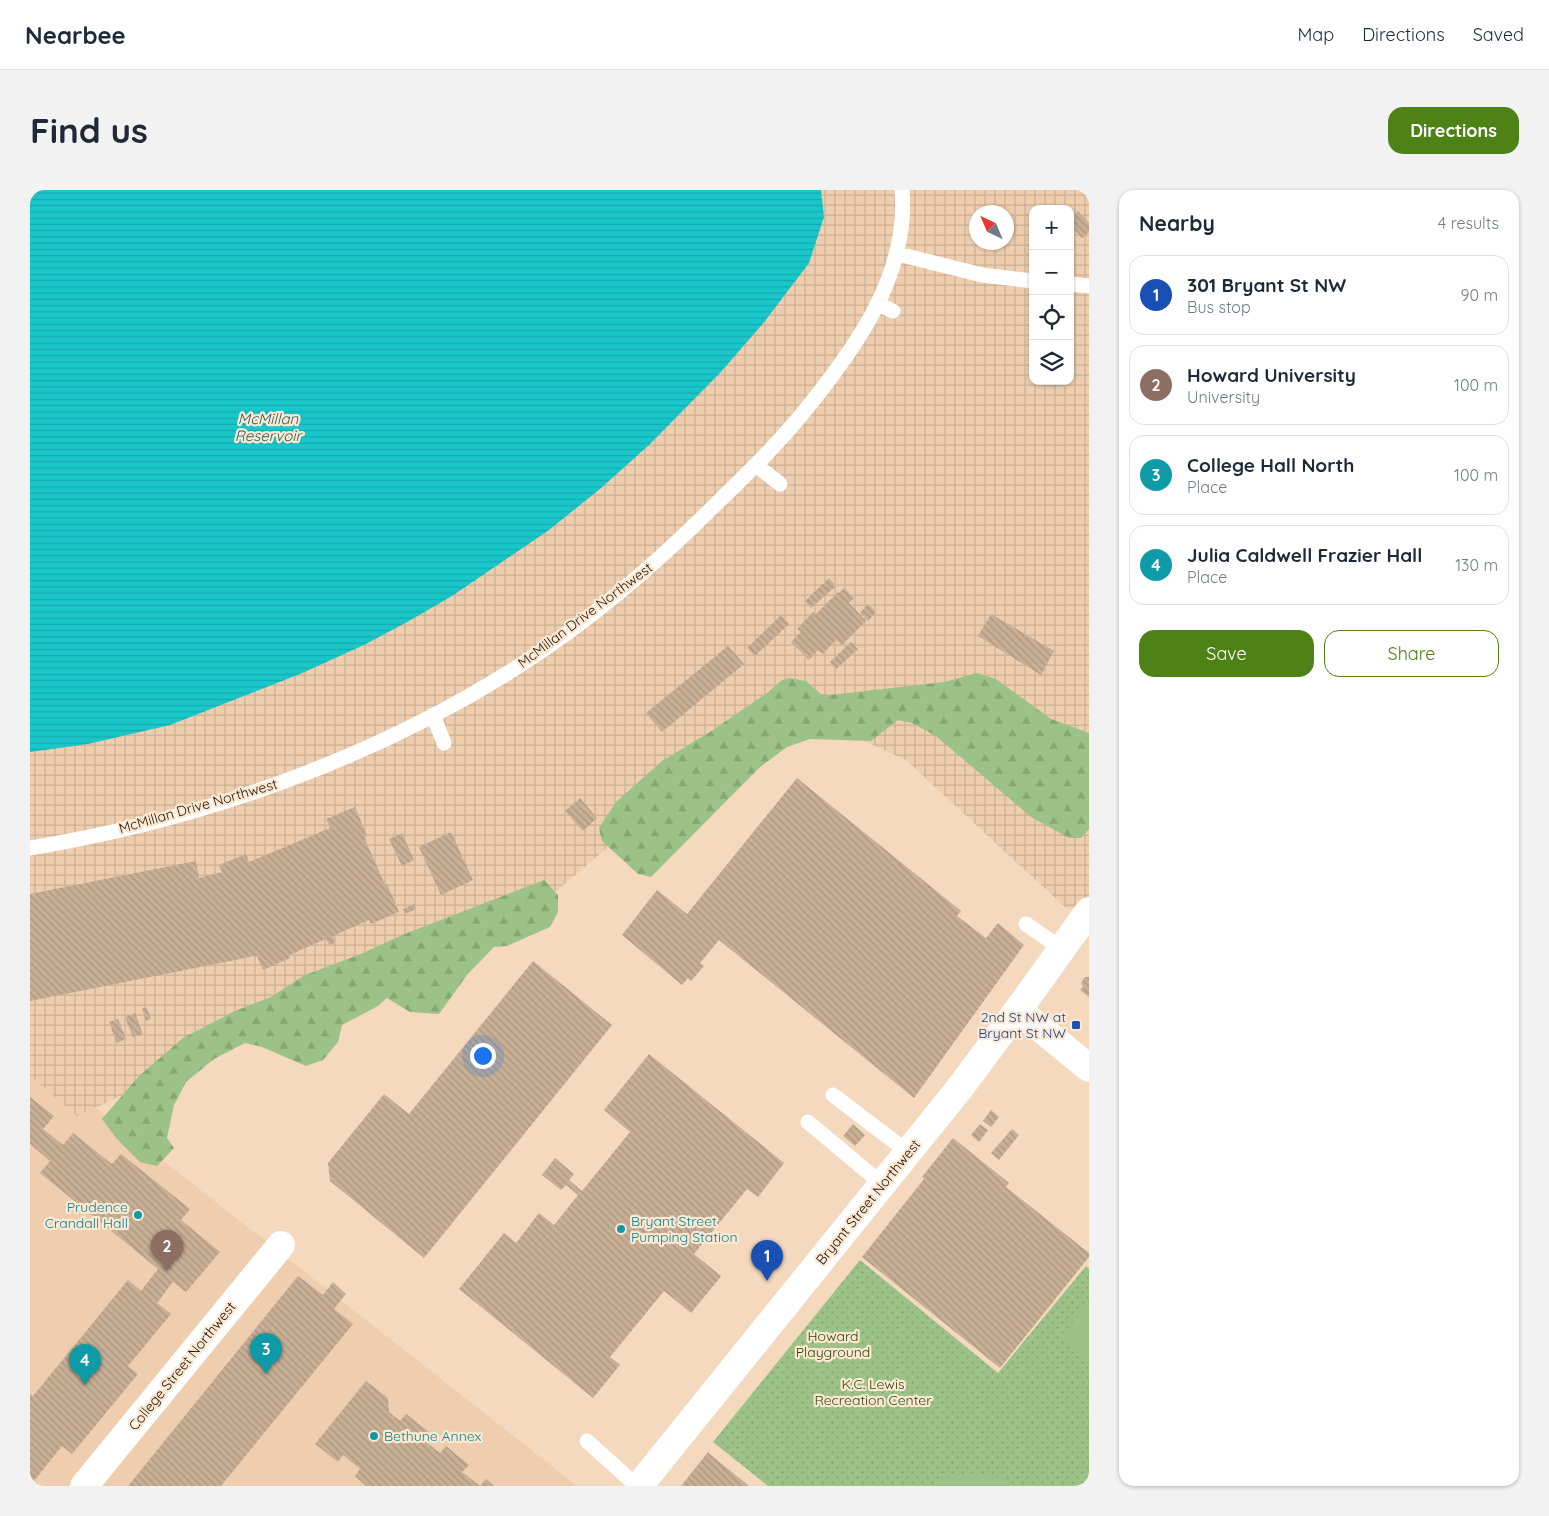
<!DOCTYPE html>
<meta charset="utf-8">
<style>
:root{--surface:#fff;--page:#f2f2f3;--text:#1f2937;--muted:#747a83;--line:#e0e1e3;--accent:#4e8217}
body{margin:0;font-family:Quicksand,sans-serif;background:var(--page);color:var(--text)}
.controls{position:absolute;right:15px;top:15px;display:grid;overflow:hidden;border-radius:10px;box-shadow:0 1px 4px #0004}
.controls button{width:45px;height:45px;display:grid;place-items:center;padding:0;border:0;border-bottom:1px solid var(--line);background:var(--surface);color:var(--text);font:25px sans-serif}
.compass{position:absolute;left:939px;top:15px;width:45px;height:45px;border-radius:50%;background:var(--surface);box-shadow:0 1px 4px #0004;rotate:316deg}
.you{position:absolute;left:452px;top:865px;width:18px;height:18px;margin:-12px;border:4px solid #fff;border-radius:50%;background:#1a73e8;box-shadow:0 0 0 8px #1a73e833}
.badge{display:grid;place-items:center;width:32px;height:32px;border-radius:50%;background:var(--accent);color:#fff;font-size:16px;font-weight:700}
.pin{position:absolute;translate:-50% -41px;filter:drop-shadow(0 1px 2px #0008)}
.pin::after{content:'';position:absolute;top:26px;width:18px;height:15px;background:inherit;clip-path:polygon(0 0,100% 0,50% 100%)}
.list{margin:0;padding:0;list-style:none}
h2{display:flex;justify-content:space-between;align-items:center;height:65px;margin:0;padding:0 20px;font-size:21px}
h2 small{font-size:16px;font-weight:400;color:var(--muted)}
.list li{display:grid;grid-template-columns:32px 1fr auto;gap:15px;align-items:center;box-sizing:border-box;height:80px;margin:0 10px 10px;padding:0 10px;border:1px solid var(--line);border-radius:15px}
.list b{display:block;font-size:19px;white-space:nowrap}
.list p{margin:0;font-size:16px;white-space:nowrap;color:var(--muted)}
.list em{font-size:16px;font-style:normal;color:var(--muted)}
.actions{display:flex;gap:10px;padding:15px 20px}
.actions a{flex:1;padding:11px 0;border:1px solid var(--accent);border-radius:15px;text-align:center;font-size:18px;color:var(--accent)}
.actions .main{background:var(--accent);color:#fff}
.icon{flex:none;width:28px;height:28px;fill:none;stroke:currentColor;stroke-width:2;stroke-linecap:round;stroke-linejoin:round}
.map{position:relative;flex:none;width:1059px;height:1296px;overflow:hidden;border-radius:15px}
header{display:flex;align-items:center;gap:30px;box-sizing:border-box;height:70px;padding:0 25px;background:var(--surface);border-bottom:1px solid var(--line)}
header strong{font-size:24px}
nav{display:flex;gap:28px;margin-inline-start:auto;font-size:18px}
.intro{display:flex;align-items:center;justify-content:space-between;box-sizing:border-box;height:120px;padding:0 30px}
h1{margin:0;font-size:35px}
.button{padding:12px 22px;border-radius:15px;background:var(--accent);color:#fff;font-size:18px;font-weight:700}
main{display:flex;gap:30px;padding:0 30px}
aside{flex:1;background:var(--surface);border-radius:15px;box-shadow:0 1px 4px #0004}
.map>svg:first-child{display:block}
</style>
<header>
<strong>Nearbee</strong>
<nav><a>Map</a><a>Directions</a><a>Saved</a></nav>
</header>
<div class="intro"><h1>Find us</h1><a class="button">Directions</a></div>
<main>
<div class="map">
<svg width="1059" height="1296" viewBox="0 0 1059 1296">
<defs>
<pattern id="industrial-grid" width="8" height="8" patternUnits="userSpaceOnUse" patternTransform="scale(1.25)"><rect width="8" height="8" fill="#eeceae"/><path d="M0 4h8M4 0v8" fill="none" stroke="#ccb094"/></pattern>
<pattern id="forest-firs" width="22" height="20" patternUnits="userSpaceOnUse" patternTransform="scale(1.25)"><rect width="22" height="20" fill="#9cc287"/><path d="M5 1l3.5 6h-7zM16 11l3.5 6h-7z" fill="#86a673"/></pattern>
<pattern id="park-dots" width="8" height="8" patternUnits="userSpaceOnUse" patternTransform="scale(1.25)"><rect width="8" height="8" fill="#9cc287"/><path d="M2 2h.1M6 6h.1" fill="none" stroke="#86a673" stroke-width="1.8" stroke-linecap="round"/></pattern>
<pattern id="water-rules" width="6" height="5" patternUnits="userSpaceOnUse" patternTransform="scale(1.25)"><rect width="6" height="5" fill="#19c7ca"/><path d="M0 2.5h6" fill="none" stroke="#17aaac"/></pattern>
<pattern id="building-back-hatch" width="6" height="6" patternUnits="userSpaceOnUse" patternTransform="scale(1.25)"><rect width="6" height="6" fill="#c8af96"/><path d="M-1 5l2 2M0 0l6 6M5-1l2 2" fill="none" stroke="#ab9680"/></pattern>
</defs>
<rect width="100%" height="100%" fill="#f4d9bf"/>
<path fill="#eeceae" d="M0,866L547,1296H0Z"/>
<path fill="url(#industrial-grid)" fill-rule="evenodd" d="M0,0H1059V716L1037,719L876,570L771,522L657,589L508,717L47,926L0,886ZM1003,19H1040V191H1003ZM946,22H976V52H946Z"/>
<path fill="url(#forest-firs)" d="M947,483L966,489L1021,529L1059,543V639L1051,648H1039L1001,627L906,546L882,533L868,530L841,551L780,549L757,557L729,578L621,687L608,684L572,651L569,638L586,612L632,571L683,540L737,503L752,490L759,488L776,491L791,504L800,505L914,492Z
M514,690L528,705V722L520,737L477,756L464,757L437,785L409,824L380,822L357,808L348,816L312,835L308,852L293,870L276,876L232,857L215,853L184,869L156,892L144,915L137,948L144,958L127,976L110,972L86,948L72,929L108,887L153,848L205,821L241,807L275,785L331,764L372,745Z"/>
<path fill="url(#park-dots)" d="M830,1070L968,1183L1056,1076L1059,1079V1296H738L683,1252Z"/>
<path fill="#9cc287" d="M1059,1113V1171L1031,1147Z
M940,1283L965,1286L988,1296H901L915,1288Z"/>
<path fill="url(#water-rules)" d="M0,0H791L794,27L779,73L735,131L690,183L619,255L570,299L519,340L422,406L379,431L334,455L270,484L140,535L58,554L0,562Z"/>
<path fill="url(#building-back-hatch)" d="M1048,21L1059,33V42L1052,48L1040,35V28Z
M799,388L806,396L781,418L775,411Z
M814,398L824,408L819,413L836,431L812,455L806,450L793,464L788,460L779,470L761,452L771,442L767,439L783,422L785,425L808,402L809,403Z
M838,414L846,422L838,431L830,423Z
M961,424L1024,461L1011,485L948,446Z
M751,425L759,434L725,466L717,458Z
M821,452L828,459L806,479L800,472Z
M698,456L714,474L632,542L616,523Z
M767,588L931,721L927,726L956,748L968,733L994,755L884,908L689,750L670,773L674,776L661,791L658,788L652,795L592,745L627,700L657,724Z
M550,608L567,628L553,641L535,621Z
M325,617L337,646L334,647L355,695L357,694L369,722L341,734L339,730L303,746L305,753L299,755L296,749L264,763L259,765L260,768L233,780L227,766H225L0,811V704L166,671L169,688L192,682L189,675L216,664L219,672L300,638L296,629Z
M421,642L443,690L411,705L389,657Z
M372,643L384,670L372,676L359,649Z
M384,714L386,719L375,724L373,719Z
M503,771L582,835L394,1068L300,991L298,973L354,904L379,924Z
M1055,787H1059V807L1050,800L1053,797L1051,793Z
M116,817L121,828L116,831L112,819Z
M105,823L113,844L103,847L95,827Z
M88,829L96,849L87,853L79,832Z
M619,864L754,973L728,1007L717,999L664,1064L691,1086L689,1089L661,1123L634,1101L580,1167L590,1175L563,1208L429,1099L474,1043L486,1053L509,1023L524,1035L548,1005L536,995L531,1000L512,985L525,968L544,984L539,990L552,1001L600,942L574,920Z
M0,907L24,926L13,939L33,955L43,943L82,974L91,964L160,1019L151,1030L190,1062L156,1102L143,1092L142,1093L127,1113L141,1124L98,1176L108,1184L42,1264L32,1256L0,1296V1204L3,1206L98,1090L111,1101L128,1079L10,983L20,971L0,954Z
M961,920L969,927L961,937L953,931Z
M823,934L835,945L825,956L813,946Z
M950,934L958,940L949,952L941,945Z
M982,939L989,945L969,970L961,963Z
M923,948L979,993L976,997L1059,1063V1067L970,1178L832,1067L894,989L892,987Z
M268,1086L293,1105L303,1092L316,1104L304,1119L323,1134L191,1296H98Z
M336,1191L358,1208L359,1222L370,1231L376,1224L399,1242L392,1249L410,1263L416,1256L439,1275L432,1282L450,1296L456,1289L464,1296H336L325,1286L330,1279L313,1265L308,1272L285,1254Z
M678,1262L681,1265L719,1296H651Z"/>
<g fill="none" stroke-linecap="round" stroke-linejoin="round">
<path stroke="#fff" stroke-width="15" d="M868,64L952,85L1003,91
M1040,94L1059,96
M847,114L863,121
M726,275L750,294
M403,525L414,553
M0,658C174,629 344,569 492,474C562,429 627,373 685,315C717,284 749,253 777,218C827,156 879,84 872,0
M996,734L1032,759
M803,905L878,962
M778,932L852,994
M557,1251L607,1296"/>
<path stroke="#fff" stroke-width="28" d="M988,820L1059,878
M54,1296L251,1055
M609,1296L929,899L988,820L1059,721"/>
</g>
<rect fill="#1a4fb4" stroke="#fde8d2" stroke-width="2" x="1041" y="830" width="10" height="10" rx="2.5"/>
<g fill="#0f9aa8" stroke="#fde8d2" stroke-width="2">
<circle cx="108" cy="1025" r="5"/>
<circle cx="591" cy="1039" r="5"/>
<circle cx="344" cy="1246" r="5"/>
</g>
<g text-anchor="middle" dominant-baseline="central" stroke-width="4.5" stroke-linejoin="round" paint-order="stroke">
<g font-size="14" fill="#1f160c" stroke="#fde8d2">
<text transform="translate(555 425) rotate(-37)">McMillan Drive Northwest</text>
<text transform="translate(168 616) rotate(-16)">McMillan Drive Northwest</text>
<text transform="translate(838 1012) rotate(-51)">Bryant Street Northwest</text>
<text transform="translate(152 1176) rotate(-51)">College Street Northwest</text>
</g>
<g font-size="14" fill="#164399" stroke="#fde8d2" text-anchor="end">
<text x="1036" y="827">2nd St NW at<tspan x="1036" dy="16">Bryant St NW</tspan></text>
</g>
<g font-size="14" fill="#0d838f" stroke="#fde8d2" text-anchor="start">
<text x="98" y="1017" text-anchor="end">Prudence<tspan x="98" dy="16">Crandall Hall</tspan></text>
<text x="601" y="1031">Bryant Street<tspan x="601" dy="16">Pumping Station</tspan></text>
<text x="354" y="1246">Bethune Annex</text>
</g>
<g font-size="14" fill="#27480d" stroke="#fde8d2">
<text x="803" y="1146">Howard<tspan x="803" dy="16">Playground</tspan></text>
<text x="843" y="1194">K.C. Lewis<tspan x="843" dy="16">Recreation Center</tspan></text>
</g>
<g font-size="15" font-style="italic" fill="#256263" stroke="#fde8d2">
<text x="238" y="228">McMillan<tspan x="238" dy="17">Reservoir</tspan></text>
</g>
</g>
</svg>
<div class="controls">
<button>+</button>
<button>−</button>
<button><svg class="icon" aria-label="locate" viewBox="0 0 24 24"><circle cx="12" cy="12" r="6"/><path d="M12 2v4M12 18v4M2 12h4M18 12h4"/></svg></button>
<button><svg class="icon" aria-label="layers" viewBox="0 0 24 24"><path d="M12 4l9 5-9 5-9-5zM3 14l9 5 9-5"/></svg></button>
</div>
<svg class="compass" viewBox="-18 -18 36 36"><path d="M0-13l5 13h-10z" fill="#e53935"/><path d="M0 13l5-13h-10z" fill="#747a83"/></svg>
<div class="you"></div>
<div class="pin badge" style="left:737px;top:1091px;background:#1a4fb4">1</div>
<div class="pin badge" style="left:137px;top:1081px;background:#8d6e63">2</div>
<div class="pin badge" style="left:236px;top:1184px;background:#0f9aa8">3</div>
<div class="pin badge" style="left:55px;top:1195px;background:#0f9aa8">4</div>
</div>
<aside>
<h2>Nearby<small>4 results</small></h2>
<ul class="list">
<li><span class="badge" style="background:#1a4fb4">1</span><div><b>301 Bryant St NW</b><p>Bus stop</p></div><em>90 m</em></li>
<li><span class="badge" style="background:#8d6e63">2</span><div><b>Howard University</b><p>University</p></div><em>100 m</em></li>
<li><span class="badge" style="background:#0f9aa8">3</span><div><b>College Hall North</b><p>Place</p></div><em>100 m</em></li>
<li><span class="badge" style="background:#0f9aa8">4</span><div><b>Julia Caldwell Frazier Hall</b><p>Place</p></div><em>130 m</em></li>
</ul>
<div class="actions"><a class="main">Save</a><a>Share</a></div>
</aside>
</main>
